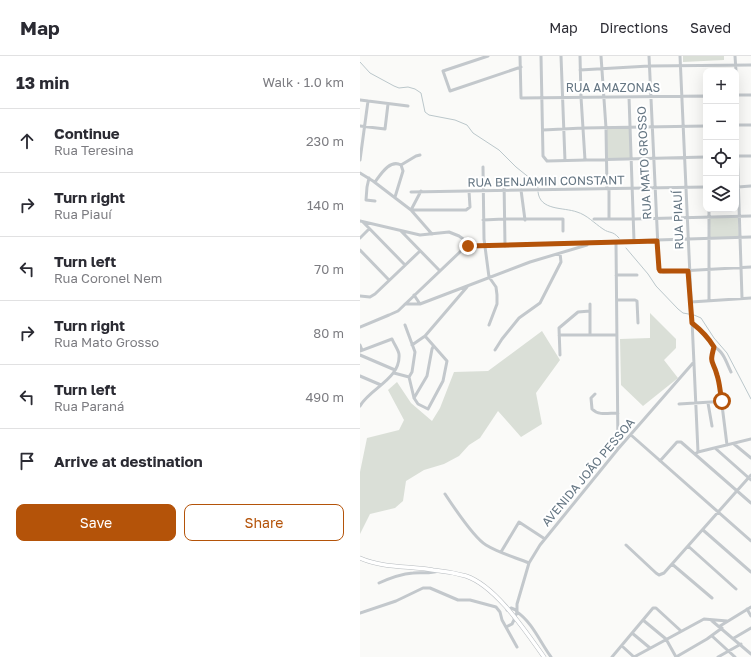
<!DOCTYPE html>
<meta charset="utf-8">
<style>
:root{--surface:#fff;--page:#f7f7f7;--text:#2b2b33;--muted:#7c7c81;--line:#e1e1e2;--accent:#b45309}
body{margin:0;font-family:"Golos Text",sans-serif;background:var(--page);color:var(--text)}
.controls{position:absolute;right:12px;top:12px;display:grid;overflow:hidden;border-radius:8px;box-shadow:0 4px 16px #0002}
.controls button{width:36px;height:36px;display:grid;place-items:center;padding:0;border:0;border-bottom:1px solid var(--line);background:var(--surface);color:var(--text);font:20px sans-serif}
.stop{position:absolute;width:12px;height:12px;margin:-9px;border:3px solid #b45309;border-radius:50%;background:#fff}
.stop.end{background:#b45309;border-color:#fff;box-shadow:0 1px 4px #0008}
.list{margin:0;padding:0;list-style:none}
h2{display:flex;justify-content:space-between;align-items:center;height:52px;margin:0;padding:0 16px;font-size:17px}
h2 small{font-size:13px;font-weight:400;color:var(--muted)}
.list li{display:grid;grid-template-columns:26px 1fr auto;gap:12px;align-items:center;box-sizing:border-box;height:64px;padding:0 16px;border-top:1px solid var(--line)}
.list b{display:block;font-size:15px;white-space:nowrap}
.list p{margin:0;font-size:13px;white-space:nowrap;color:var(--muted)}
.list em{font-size:13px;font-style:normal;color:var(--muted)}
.actions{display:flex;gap:8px;padding:12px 16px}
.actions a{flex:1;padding:9px 0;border:1px solid var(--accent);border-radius:8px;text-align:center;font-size:14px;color:var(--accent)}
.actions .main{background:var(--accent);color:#fff}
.icon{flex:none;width:22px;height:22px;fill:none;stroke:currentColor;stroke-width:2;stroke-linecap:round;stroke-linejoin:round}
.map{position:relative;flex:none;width:391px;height:601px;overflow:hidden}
header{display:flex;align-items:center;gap:24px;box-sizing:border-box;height:56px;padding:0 20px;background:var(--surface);border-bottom:1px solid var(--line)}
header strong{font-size:19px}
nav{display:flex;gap:22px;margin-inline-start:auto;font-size:14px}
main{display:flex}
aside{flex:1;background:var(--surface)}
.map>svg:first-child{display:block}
</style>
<header>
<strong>Map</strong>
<nav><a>Map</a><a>Directions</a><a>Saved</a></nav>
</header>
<main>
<aside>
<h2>13 min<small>Walk · 1.0 km</small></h2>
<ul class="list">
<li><svg class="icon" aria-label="ahead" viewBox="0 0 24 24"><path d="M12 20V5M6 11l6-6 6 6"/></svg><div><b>Continue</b><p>Rua Teresina</p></div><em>230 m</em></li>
<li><svg class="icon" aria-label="right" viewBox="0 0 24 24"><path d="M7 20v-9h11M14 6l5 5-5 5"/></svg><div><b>Turn right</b><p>Rua Piauí</p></div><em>140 m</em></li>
<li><svg class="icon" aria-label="left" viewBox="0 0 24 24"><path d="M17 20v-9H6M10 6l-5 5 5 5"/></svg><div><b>Turn left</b><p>Rua Coronel Nem</p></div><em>70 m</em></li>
<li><svg class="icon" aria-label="right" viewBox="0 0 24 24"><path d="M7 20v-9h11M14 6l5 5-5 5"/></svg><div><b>Turn right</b><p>Rua Mato Grosso</p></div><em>80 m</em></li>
<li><svg class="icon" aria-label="left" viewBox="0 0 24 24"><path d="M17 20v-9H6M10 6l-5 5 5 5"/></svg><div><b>Turn left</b><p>Rua Paraná</p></div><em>490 m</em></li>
<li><svg class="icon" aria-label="arrive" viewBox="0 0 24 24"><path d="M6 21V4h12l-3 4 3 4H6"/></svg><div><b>Arrive at destination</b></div></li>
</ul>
<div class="actions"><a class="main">Save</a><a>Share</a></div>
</aside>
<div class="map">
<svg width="391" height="601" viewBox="0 0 391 601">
<rect width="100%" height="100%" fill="#fafaf8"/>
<path fill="#dadfd7" d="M323,0H364V4L323,6Z
M269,72L271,102L247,103V73Z
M349,161H378L379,181L350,182Z
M290,257L316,283V292L304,304L318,322L283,350L261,329L260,283L290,282Z
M182,275L200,304L176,337L182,368L161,381L138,355L120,382L109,389L99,400L84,408L64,414L46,425L43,445L35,452L10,458L0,478V416L7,382L39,374L44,364L28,334L37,326L51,347L72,365L80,352L94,316L128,315Z"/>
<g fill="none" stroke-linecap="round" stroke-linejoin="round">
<path stroke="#bbc7cb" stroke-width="1" d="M0,6L10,17L34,30L39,32L48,31L55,33L61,37L65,56L69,59L95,64L107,69L113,77L139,94L156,111L176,127L178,132
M178,136C180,155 203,151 217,156C227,159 234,167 243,173C250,178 252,174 259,182
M266,192L288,218L296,230L318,253L323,257L334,259L341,262L354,282L367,297L391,343"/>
<g stroke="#b5babe" stroke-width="4.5">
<path id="major" d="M0,502C23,512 48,510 73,514C83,515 95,517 106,520C136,530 166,576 184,601"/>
</g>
<path stroke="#c3c8cc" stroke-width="3" d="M128,0L83,15L90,35L161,11
M160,0L161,42L346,40V45
M181,0L183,100L187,105L346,101
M201,0L205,105
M220,0L221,41L225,104
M241,0L246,72L247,133
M289,0L299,213L301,215L303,216L391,211
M320,0L338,396L335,398
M375,0L376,15
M220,14L289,10L391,9
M376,39H391
M269,41L274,185
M0,44L48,50
M376,57L382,242
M376,69H391
M0,70L25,73L28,48
M183,74L223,72L346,70
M377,100H391
M0,104L8,45
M123,111L124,183L129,221L136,231L137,239V248L129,269
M0,117L13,125L51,154L72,178
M9,122L7,131L6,144L15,145
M144,124L145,190
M15,126C21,118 30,103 41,109
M378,131L391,130
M161,134L165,164
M61,135L51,154H106L110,151L109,135
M51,136L346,131
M35,141L43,115L41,109L56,100L60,99
M349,153V244
M234,163H274L391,160
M249,163V133
M123,164L144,163H203V175
M0,165L60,179L89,176L99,180L113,190
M3,166L45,209
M41,175L80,215
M0,182L9,173
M256,186L258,393
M0,194L29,224
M256,219H277
M54,239L60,248
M0,240L10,241L15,238L60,195
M257,244H275L277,245L278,267
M331,246L391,242
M45,248H60L170,206L227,189
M230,248V279
M332,267L342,276L354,291C349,310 355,308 359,325L367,389
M45,269L55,296L52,316L49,321L54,342L58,348L68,353L83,325L87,305L65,280
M0,271L29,259L38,255L102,194L108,190L391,181
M199,279H257
M0,289L2,294
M52,289L65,280L107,231
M354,291C363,294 367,308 371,316
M135,294L142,283L159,262L180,247L201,206L200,197
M0,295L32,283C34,288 38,293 39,298C41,323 10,332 0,350
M0,299L35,314
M200,299L199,272L218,256L230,255
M34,317L49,321
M0,320L21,329
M235,338L231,342L232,353C239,360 248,357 258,357
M54,342L67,320L72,293L73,291
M348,347L352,370
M319,348L367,345
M271,379L391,485
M374,388L391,402
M355,392L391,424
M338,396L391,383
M300,405L317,386H321L391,447
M85,438C93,450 114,482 126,489C139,497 154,501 169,507
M343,474L391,516
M266,489L296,517L299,519L304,517L391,419
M328,490L376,533
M141,496L159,466L185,483
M312,508L352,542
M19,527C30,522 41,518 53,517C62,516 70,518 78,515
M387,553L391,560
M147,554L151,552L156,554L157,557L154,562
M0,557L36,545L63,532H70L98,544H110L136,551L140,556L142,564L157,591
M283,564L306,583L316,601
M351,564L391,598
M360,570L391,551
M146,571L152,568L155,562
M272,577L290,592
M352,580L375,601
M374,582L391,572
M262,590L274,601
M191,601C180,586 172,566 157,556V548L169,507L180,489L258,393L333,307
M252,601L293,552H296L321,575
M274,601L344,563L367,565
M316,601L347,583L362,572
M358,601L381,588"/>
<use href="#major" stroke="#fff" stroke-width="3.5"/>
</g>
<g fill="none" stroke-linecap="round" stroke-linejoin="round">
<path stroke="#b45309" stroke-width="5" d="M108,190L297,185L299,213L300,215H328L332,267C341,274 348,281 354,291C349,309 353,304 357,319C360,328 360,337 362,345"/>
</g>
<g text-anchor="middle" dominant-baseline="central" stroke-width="4" stroke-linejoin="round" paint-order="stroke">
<g font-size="12" fill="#657683" stroke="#fff">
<text x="253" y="31">RUA AMAZONAS</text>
<text transform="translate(284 107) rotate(-93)">RUA MATO GROSSO</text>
<text transform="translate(186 125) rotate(-1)">RUA BENJAMIN CONSTANT</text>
<text transform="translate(318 164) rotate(-92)">RUA PIAUÍ</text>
<text transform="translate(228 416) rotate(-50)">AVENIDA JOÃO PESSOA</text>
</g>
</g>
</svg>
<div class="controls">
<button>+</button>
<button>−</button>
<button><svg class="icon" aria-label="locate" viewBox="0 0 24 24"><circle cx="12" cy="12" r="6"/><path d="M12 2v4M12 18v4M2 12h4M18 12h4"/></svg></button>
<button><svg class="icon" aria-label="layers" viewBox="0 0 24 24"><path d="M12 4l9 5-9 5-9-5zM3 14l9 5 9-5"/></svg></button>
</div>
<div class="stop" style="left:362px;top:345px"></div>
<div class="stop end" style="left:108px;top:190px"></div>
</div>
</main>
